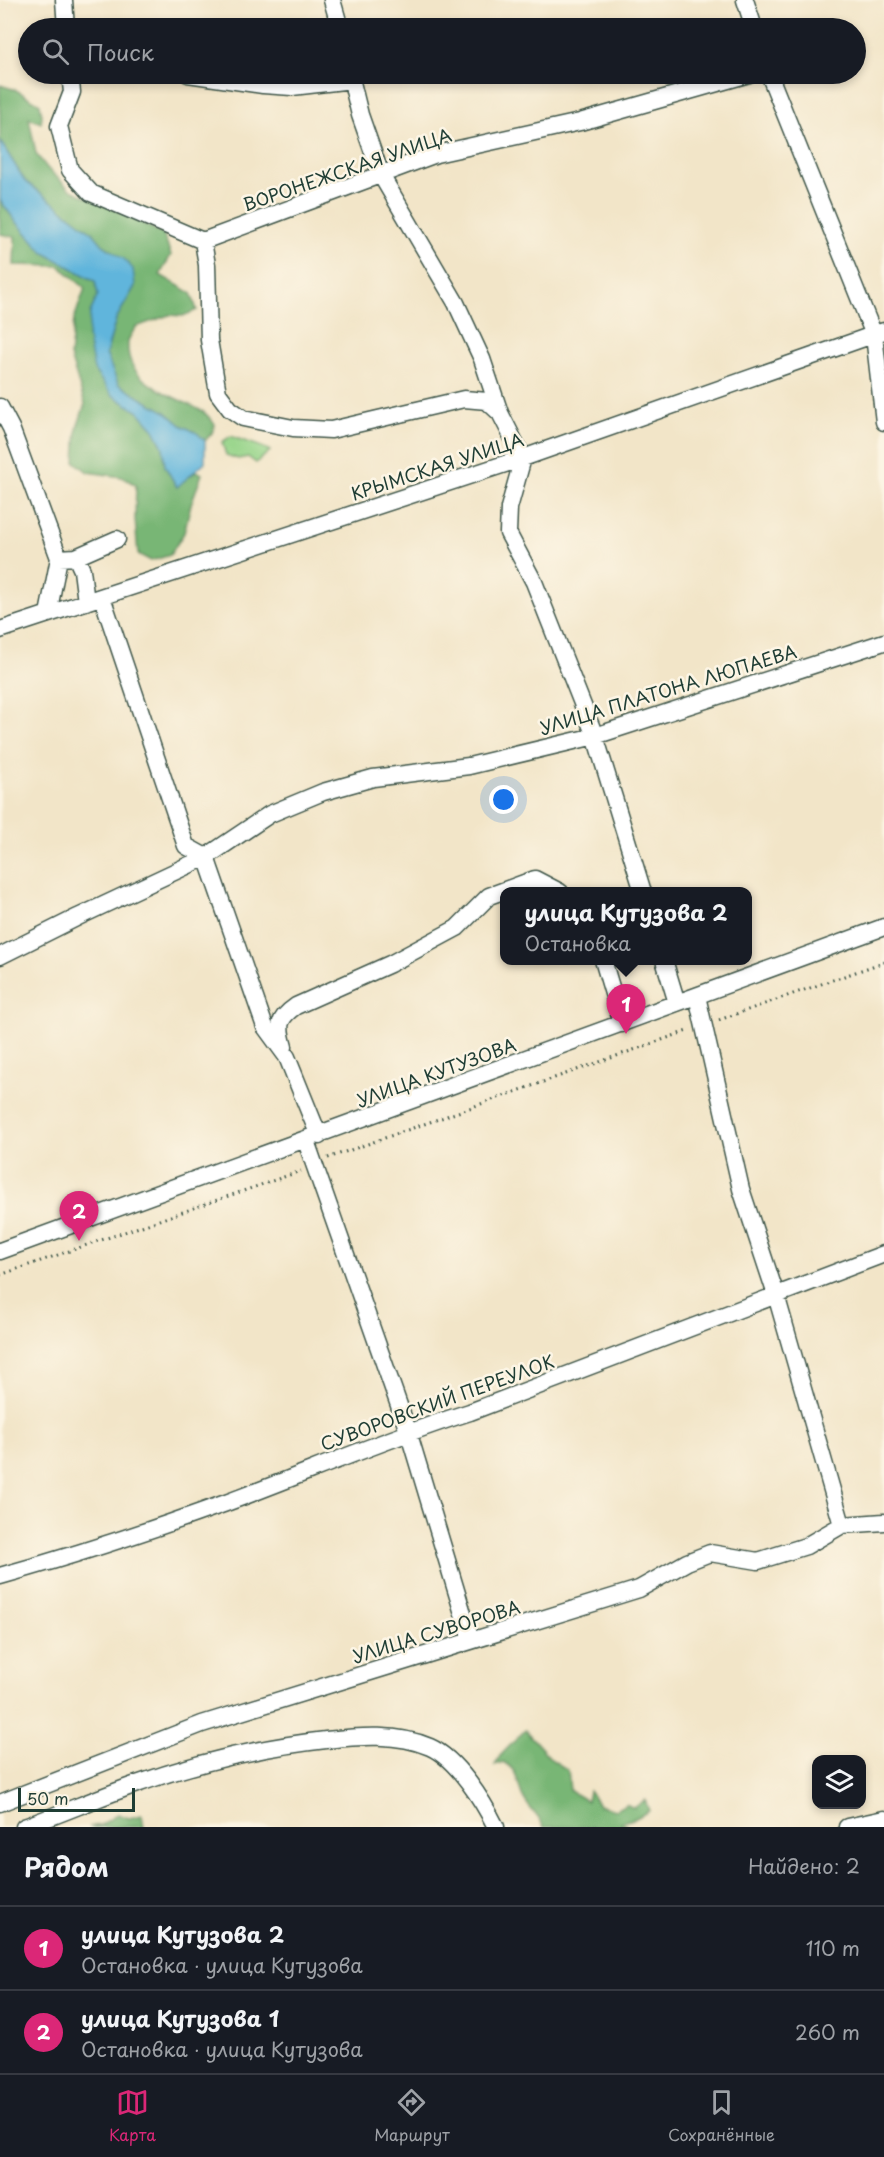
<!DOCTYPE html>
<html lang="ru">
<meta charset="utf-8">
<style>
:root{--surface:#171b24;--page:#242831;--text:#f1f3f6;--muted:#9ea1a6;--line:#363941;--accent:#db2777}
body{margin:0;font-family:"Playpen Sans",sans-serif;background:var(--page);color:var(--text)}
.controls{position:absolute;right:18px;bottom:18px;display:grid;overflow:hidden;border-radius:12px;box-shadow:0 3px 9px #0003}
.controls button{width:54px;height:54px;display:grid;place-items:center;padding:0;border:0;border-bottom:2px solid var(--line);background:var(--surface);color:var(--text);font:30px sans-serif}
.scale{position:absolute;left:18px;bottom:15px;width:117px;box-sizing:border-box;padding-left:6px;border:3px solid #1f3d34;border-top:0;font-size:16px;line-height:21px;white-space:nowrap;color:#1f3d34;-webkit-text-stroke:4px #fcf5e5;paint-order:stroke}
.you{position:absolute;left:504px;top:800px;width:21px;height:21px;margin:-15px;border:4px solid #fff;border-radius:50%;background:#1a73e8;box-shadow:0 0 0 9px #1a73e833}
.badge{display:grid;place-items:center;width:39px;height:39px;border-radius:50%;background:var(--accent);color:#fff;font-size:20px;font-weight:700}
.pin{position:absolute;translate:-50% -50px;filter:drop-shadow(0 2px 3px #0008)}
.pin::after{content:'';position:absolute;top:32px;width:21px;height:18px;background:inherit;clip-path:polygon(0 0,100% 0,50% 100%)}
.popup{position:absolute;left:500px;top:887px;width:252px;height:78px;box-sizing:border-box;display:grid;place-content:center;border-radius:12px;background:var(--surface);filter:drop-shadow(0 2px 4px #0005);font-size:20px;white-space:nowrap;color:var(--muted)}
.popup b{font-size:22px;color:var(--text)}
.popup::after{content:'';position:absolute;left:50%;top:100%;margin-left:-12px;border:12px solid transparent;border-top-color:var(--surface)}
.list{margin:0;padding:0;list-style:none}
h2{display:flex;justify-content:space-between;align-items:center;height:78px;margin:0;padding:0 24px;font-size:26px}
h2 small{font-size:20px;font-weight:400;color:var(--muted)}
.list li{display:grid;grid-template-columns:39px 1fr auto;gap:18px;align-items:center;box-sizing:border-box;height:84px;padding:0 24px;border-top:2px solid var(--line)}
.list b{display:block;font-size:22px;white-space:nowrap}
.list p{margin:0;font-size:20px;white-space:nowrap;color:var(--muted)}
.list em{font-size:20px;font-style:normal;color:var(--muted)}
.icon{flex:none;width:33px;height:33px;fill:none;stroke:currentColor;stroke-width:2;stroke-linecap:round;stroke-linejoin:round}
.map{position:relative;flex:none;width:884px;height:1827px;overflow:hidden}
.search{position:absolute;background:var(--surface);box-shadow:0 3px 9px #0003;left:18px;right:18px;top:18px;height:66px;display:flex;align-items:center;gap:15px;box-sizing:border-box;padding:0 21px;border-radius:33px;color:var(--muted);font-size:22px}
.sheet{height:246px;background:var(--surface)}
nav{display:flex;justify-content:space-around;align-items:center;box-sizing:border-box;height:84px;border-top:2px solid var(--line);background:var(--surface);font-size:16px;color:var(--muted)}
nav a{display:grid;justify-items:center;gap:3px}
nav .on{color:var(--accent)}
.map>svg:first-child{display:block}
</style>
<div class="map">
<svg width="884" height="1827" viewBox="0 0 884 1827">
<rect width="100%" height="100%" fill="#fcf5e5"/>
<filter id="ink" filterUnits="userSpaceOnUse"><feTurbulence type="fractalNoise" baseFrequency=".0167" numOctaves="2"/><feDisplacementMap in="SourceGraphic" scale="12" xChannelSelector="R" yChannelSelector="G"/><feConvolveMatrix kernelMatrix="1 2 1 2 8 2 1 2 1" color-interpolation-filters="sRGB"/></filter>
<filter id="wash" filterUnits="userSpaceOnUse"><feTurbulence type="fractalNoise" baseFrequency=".008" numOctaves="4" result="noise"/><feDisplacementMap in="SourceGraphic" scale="24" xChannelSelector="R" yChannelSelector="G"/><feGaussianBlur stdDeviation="1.35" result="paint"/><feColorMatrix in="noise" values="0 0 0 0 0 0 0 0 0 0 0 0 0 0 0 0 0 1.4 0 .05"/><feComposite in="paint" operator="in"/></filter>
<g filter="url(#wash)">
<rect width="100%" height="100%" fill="#f2e5c8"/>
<path fill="#96d489" stroke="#5a885e" stroke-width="1.5" d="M231,436C244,442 258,444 270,451L256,463L248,457L238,459L226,455L222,442Z"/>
<path fill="#78b675" stroke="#4c7a54" stroke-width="1.5" d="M0,85L16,90L40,104L42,115L41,123L29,118L36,154L48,169L71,190L127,215L163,234L171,255L160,275L191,293L197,310L183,316L169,315L136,327C133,332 128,338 128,343C125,384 174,395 202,411C207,414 211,420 215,424L212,433L205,441L197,433L181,425L166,412L144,400L118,384L106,354L116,319L135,286L113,251L103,245L93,233L25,181L0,141Z
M0,200L14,219L43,252L95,281L98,295L90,313L112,395L139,412L153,428L163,447L165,466L177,487L183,480L197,471L202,474L191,504L184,533L170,555L151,561L138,554L135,519L136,485L122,477L88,472L75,462L77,428L85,404L70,356L74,319L85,288L59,266L14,265L15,237L0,234Z
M525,1730L552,1760L568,1770L570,1791L587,1801L589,1791L599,1805L615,1810L626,1804L634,1808L645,1800L649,1811L634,1819L621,1822L628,1827H544C539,1816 527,1807 522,1795C516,1780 519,1771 503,1762L495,1765L500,1756Z
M118,1814L129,1818L142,1815L144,1827H89L101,1825Z"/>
<path fill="#60b5dc" stroke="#407988" stroke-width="1.5" d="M0,141L25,181L93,233L103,245L124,259L133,269L135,286L116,319L106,354L118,384L144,400L166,412L181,425L197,433L205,441V462L177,487L165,466L163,447L153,428L139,412L112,395L94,370L88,338L90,313L98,295L95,281L43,252L14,219L0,200Z"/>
</g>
<g filter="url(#ink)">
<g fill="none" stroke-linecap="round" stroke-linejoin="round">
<g stroke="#3f564a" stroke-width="19">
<path id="minor" d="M64,0L66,28
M332,0L340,28
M745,0L754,28
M70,74L72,92L59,126L70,170L91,193L203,241L207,265L209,340L218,393L230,409L243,418L293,428L331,430L464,399L487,401L500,413
M188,74L263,85L292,87L352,80
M350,74L360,115L381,175L456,303L482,359L500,413L523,458L509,508L508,533L534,582L595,736L643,892
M769,74L874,335L884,422
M203,241L436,154L580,122L749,74
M0,407L11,428L59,558L48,614
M76,557L117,539
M59,558L76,557L82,570L86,602
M102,597L186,846L206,857L265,1027L287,1057L319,1136
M0,630L523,458L884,331
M0,956L78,917L206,857L270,814L323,792L373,778L469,766L595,736L884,642
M603,960L622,1024
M664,960L677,1003
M697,996L741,1189L776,1295L842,1525
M284,1047C278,1026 277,1019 296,1006L390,964L457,928L489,896L535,879L560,892
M306,1141L408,1431L471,1640
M0,1251L884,927
M0,1576C76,1555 152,1530 226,1503C307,1473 387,1438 470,1412L884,1254
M0,1803L202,1724L639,1589L687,1562L710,1553L758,1561L806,1546L842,1525L884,1522
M24,1827C60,1814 95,1799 131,1786C192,1764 262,1747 326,1740C360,1736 398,1733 430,1747C457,1759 483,1801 496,1827
M847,1827L884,1819"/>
</g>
<path stroke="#3f564a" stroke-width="3" stroke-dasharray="1.5 4.5" stroke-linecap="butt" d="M719,1020L884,962
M328,1158L690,1030
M0,1275L301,1171"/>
<use href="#minor" stroke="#fff" stroke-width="16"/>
</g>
</g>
<g text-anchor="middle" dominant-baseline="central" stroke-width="5" stroke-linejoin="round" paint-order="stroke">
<g font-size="18" fill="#1f3d34" stroke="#fcf5e5">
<text transform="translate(347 169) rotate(-19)">ВОРОНЕЖСКАЯ УЛИЦА</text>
<text transform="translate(437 466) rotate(-18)">КРЫМСКАЯ УЛИЦА</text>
<text transform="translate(668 689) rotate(-17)">УЛИЦА ПЛАТОНА ЛЮПАЕВА</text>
<text transform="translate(436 1072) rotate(-20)">УЛИЦА КУТУЗОВА</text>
<text transform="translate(437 1402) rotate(-20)">СУВОРОВСКИЙ ПЕРЕУЛОК</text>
<text transform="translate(436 1631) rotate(-17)">УЛИЦА СУВОРОВА</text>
</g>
</g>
</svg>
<div class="controls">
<button><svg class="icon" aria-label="layers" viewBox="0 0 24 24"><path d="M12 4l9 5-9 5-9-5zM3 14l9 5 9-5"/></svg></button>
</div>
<div class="scale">50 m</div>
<div class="you"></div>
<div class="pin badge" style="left:626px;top:1034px">1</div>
<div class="popup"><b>улица Кутузова 2</b>Остановка</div>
<div class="pin badge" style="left:79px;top:1241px">2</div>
<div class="search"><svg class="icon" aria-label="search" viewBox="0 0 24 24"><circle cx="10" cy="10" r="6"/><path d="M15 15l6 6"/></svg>Поиск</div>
</div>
<section class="sheet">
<h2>Рядом<small>Найдено: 2</small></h2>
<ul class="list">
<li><span class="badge">1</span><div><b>улица Кутузова 2</b><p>Остановка · улица Кутузова</p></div><em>110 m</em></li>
<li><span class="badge">2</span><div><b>улица Кутузова 1</b><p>Остановка · улица Кутузова</p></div><em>260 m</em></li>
</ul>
</section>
<nav>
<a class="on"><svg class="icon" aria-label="map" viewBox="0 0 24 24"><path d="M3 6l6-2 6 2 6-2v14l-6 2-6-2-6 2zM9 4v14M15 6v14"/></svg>Карта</a>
<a><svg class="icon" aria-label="directions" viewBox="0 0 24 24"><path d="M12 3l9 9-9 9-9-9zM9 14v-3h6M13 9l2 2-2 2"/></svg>Маршрут</a>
<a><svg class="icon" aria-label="saved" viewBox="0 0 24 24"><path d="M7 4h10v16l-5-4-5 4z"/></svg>Сохранённые</a>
</nav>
